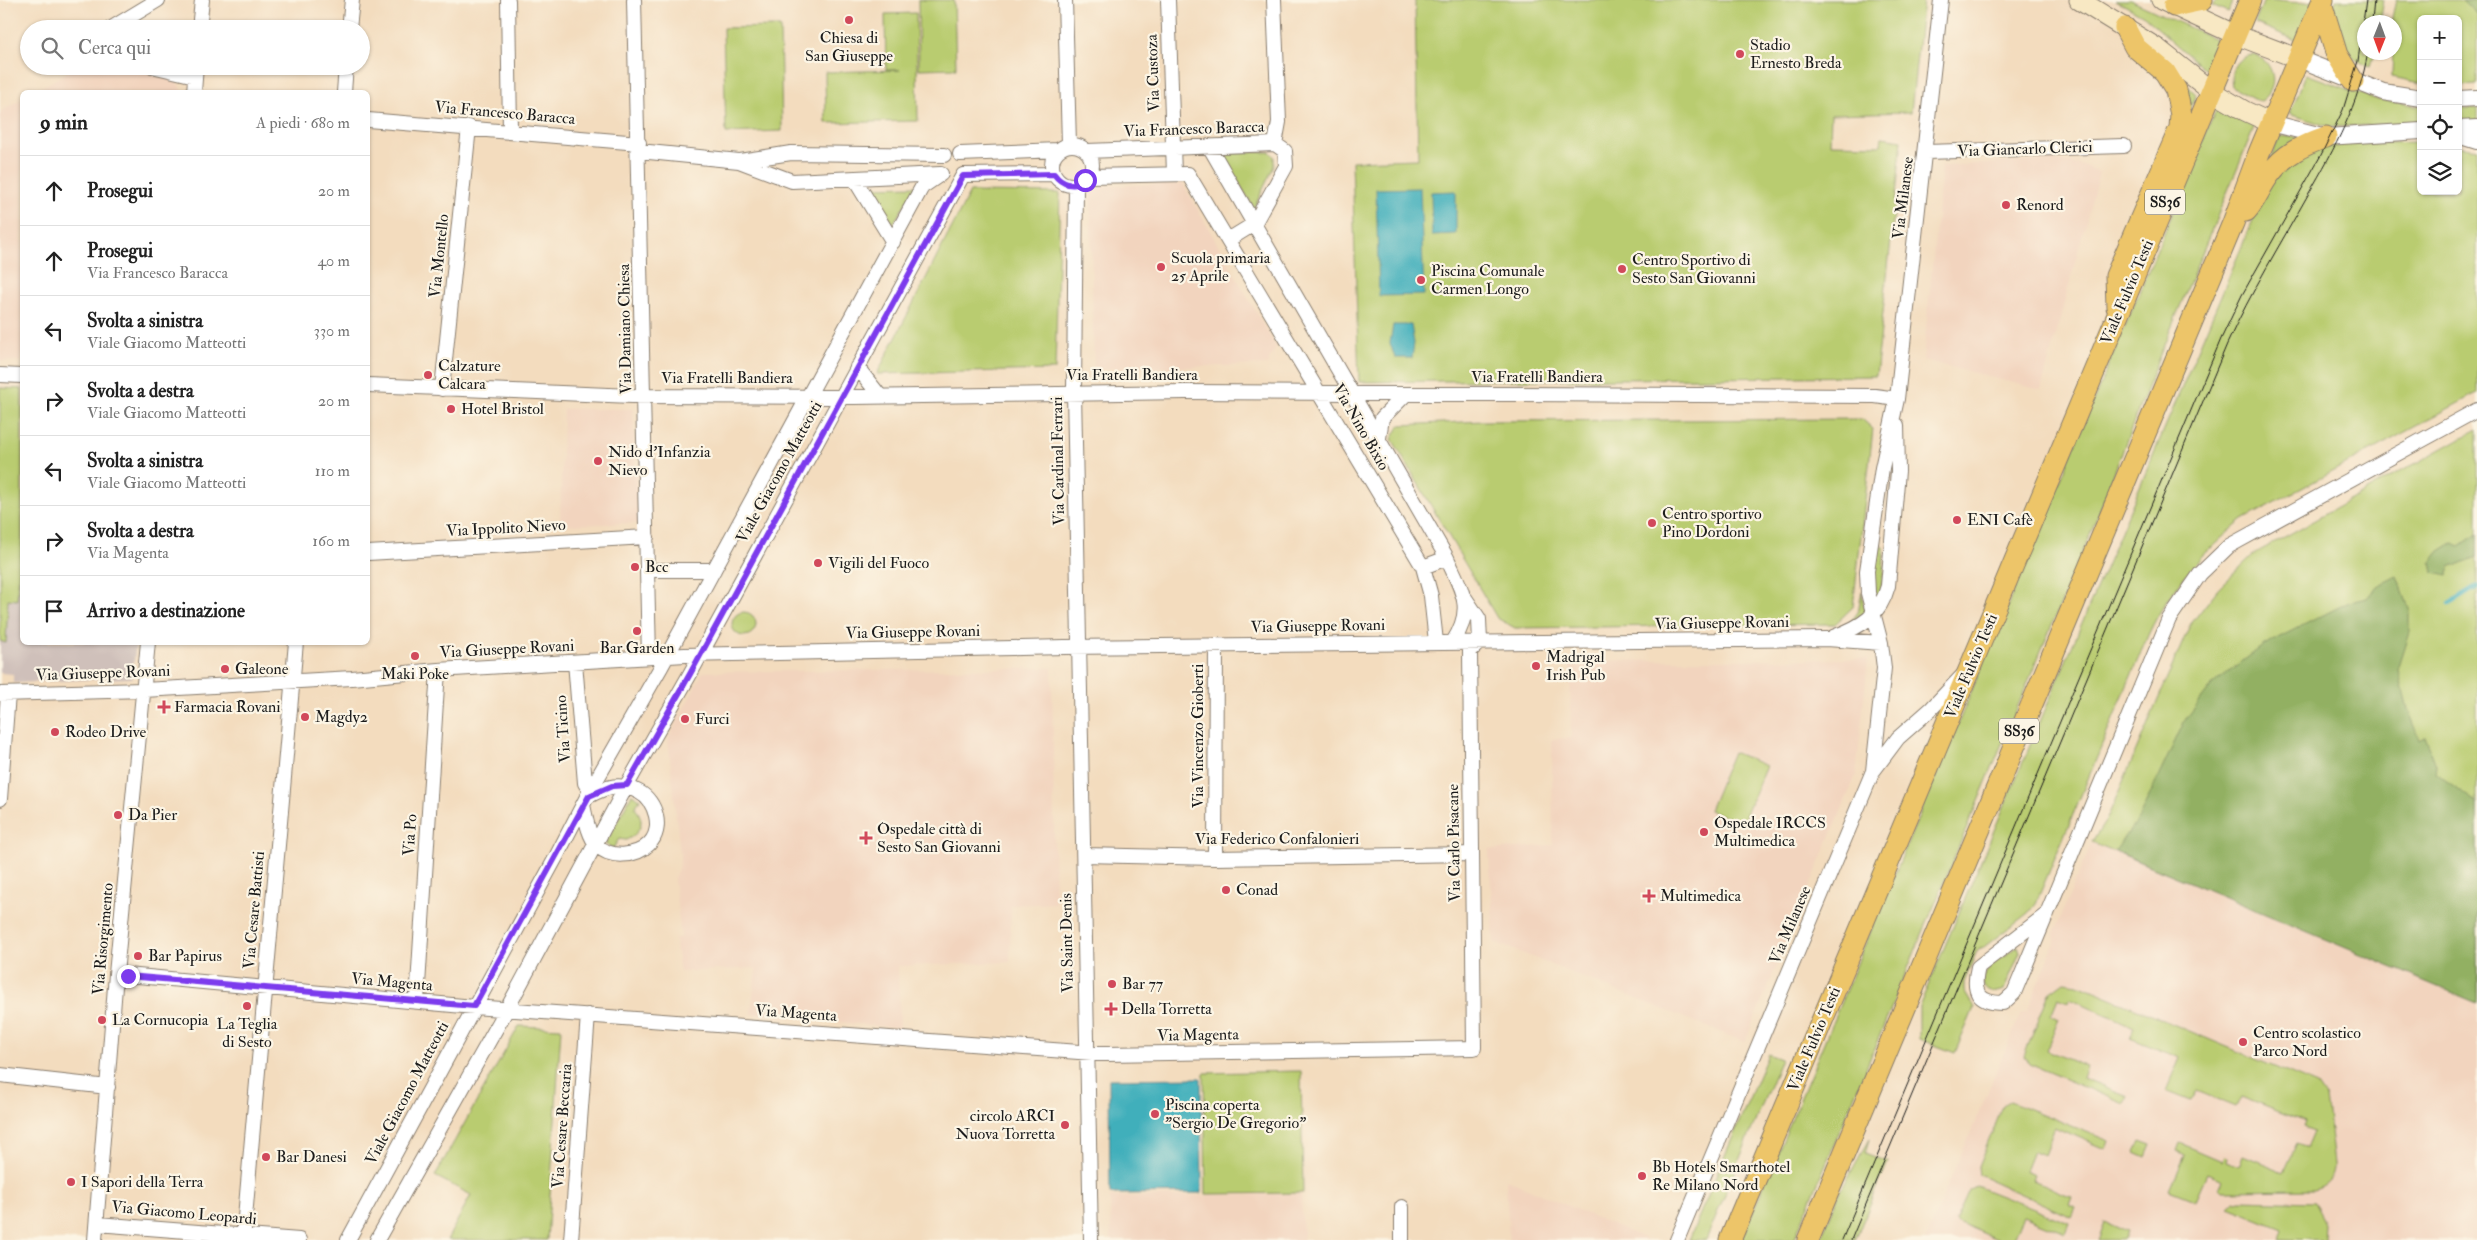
<!DOCTYPE html>
<html lang="it">
<meta charset="utf-8">
<style>
:root{--surface:#fff;--page:#f6f6f6;--text:#222;--muted:#767676;--line:#e0e0e0}
body{margin:0;font-family:"IM FELL Double Pica",serif;background:var(--page);color:var(--text)}
.controls{position:absolute;right:15px;top:15px;display:grid;overflow:hidden;border-radius:8px;box-shadow:0 1px 4px #0004}
.controls button{width:45px;height:45px;display:grid;place-items:center;padding:0;border:0;border-bottom:1px solid var(--line);background:var(--surface);color:var(--text);font:25px sans-serif}
.compass{position:absolute;left:2357px;top:15px;width:45px;height:45px;border-radius:50%;background:var(--surface);box-shadow:0 1px 4px #0004;rotate:181deg}
.stop{position:absolute;width:15px;height:15px;margin:-11px;border:4px solid #7c3aed;border-radius:50%;background:#fff}
.stop.end{background:#7c3aed;border-color:#fff;box-shadow:0 1px 5px #0008}
.list{margin:0;padding:0;list-style:none}
h2{display:flex;justify-content:space-between;align-items:center;height:65px;margin:0;padding:0 20px;font-size:21px}
h2 small{font-size:16px;font-weight:400;color:var(--muted)}
.list li{display:grid;grid-template-columns:32px 1fr auto;gap:15px;align-items:center;box-sizing:border-box;height:70px;padding:0 20px;border-top:1px solid var(--line)}
.list b{display:block;font-size:19px;white-space:nowrap}
.list p{margin:0;font-size:16px;white-space:nowrap;color:var(--muted)}
.list em{font-size:16px;font-style:normal;color:var(--muted)}
.icon{flex:none;width:28px;height:28px;fill:none;stroke:currentColor;stroke-width:2;stroke-linecap:round;stroke-linejoin:round}
.map{position:relative;flex:none;width:2477px;height:1240px;overflow:hidden}
.search{position:absolute;background:var(--surface);box-shadow:0 1px 4px #0004;left:20px;top:20px;width:350px;height:55px;display:flex;align-items:center;gap:12px;box-sizing:border-box;padding:0 18px;border-radius:28px;color:var(--muted);font-size:19px}
.panel{position:absolute;background:var(--surface);box-shadow:0 1px 4px #0004;left:20px;top:90px;width:350px;height:555px;border-radius:8px}
.map>svg:first-child{display:block}
</style>
<div class="map">
<svg width="2477" height="1240" viewBox="0 0 2477 1240">
<rect width="100%" height="100%" fill="#fcf5e5"/>
<filter id="ink" filterUnits="userSpaceOnUse"><feTurbulence type="fractalNoise" baseFrequency=".02" numOctaves="2"/><feDisplacementMap in="SourceGraphic" scale="10" xChannelSelector="R" yChannelSelector="G"/><feConvolveMatrix kernelMatrix="1 2 1 2 8 2 1 2 1" color-interpolation-filters="sRGB"/></filter>
<filter id="wash" filterUnits="userSpaceOnUse"><feTurbulence type="fractalNoise" baseFrequency=".0096" numOctaves="4" result="noise"/><feDisplacementMap in="SourceGraphic" scale="20" xChannelSelector="R" yChannelSelector="G"/><feGaussianBlur stdDeviation="1.12" result="paint"/><feColorMatrix in="noise" values="0 0 0 0 0 0 0 0 0 0 0 0 0 0 0 0 0 1.4 0 .05"/><feComposite in="paint" operator="in"/></filter>
<g filter="url(#wash)">
<rect width="100%" height="100%" fill="#f3dcbe"/>
<path fill="#f2d4be" d="M78,66H120L175,79L183,92H34Z
M22,99V361H0V112Z
M2055,160L2085,166L2099,172L2041,390L1923,360L1942,166Z
M1183,184L1276,347L1267,365L1094,369L1090,186Z
M563,409H633L638,523L560,525Z
M1868,659L1856,775L1745,1042L1494,942L1489,850L1553,845L1552,739L1571,738L1570,661Z
M1052,668L1055,903L1011,905L1010,962L898,966L900,1028L751,1014L756,968L680,972L675,939L681,937L674,878L680,864V853L668,739L703,672Z
M2092,842L2477,1000V1240H1925L2021,1013L2027,1011L2055,942V930Z
M1506,1179L1589,1215L1648,1240H1509Z
M1301,1194L1303,1240H1111L1110,1197Z"/>
<path fill="#cfc0ba" d="M22,546V642L136,643L132,678L13,683V674L0,673V641L6,642L8,598L17,599Z"/>
<path fill="#b9cc6f" stroke="#6a7446" d="M918,0H954L956,68L919,69Z
M1415,0H1923L1911,112L1831,114L1830,144L1881,145L1882,137L1902,140L1876,376L1359,382L1352,161L1418,159Z
M2115,0H2130L2217,40L2205,70L2144,16Z
M2217,0H2233L2228,12L2212,5Z
M2264,0C2283,0 2297,6 2315,0L2298,41L2255,23Z
M2336,0H2384L2380,22H2364V52L2374,53L2370,66L2350,56L2342,48L2331,15Z
M2396,0H2477V85L2458,86V19H2421V83L2392,77L2394,22H2391Z
M916,13L918,121L826,123L825,72L900,70H886L885,14Z
M780,27L782,131L726,133L723,28Z
M2253,55C2275,60 2280,89 2261,101L2256,100L2232,87C2229,71 2235,57 2253,55Z
M2306,74L2378,100L2421,106V123L2330,127L2290,114Z
M2179,78L2196,94L2187,115Z
M2217,107L2255,125L2155,367L2095,522L1794,1240H1741Z
M2458,108H2477V121H2458Z
M2280,136L2304,138L2268,165Z
M2421,142V191H2458V146L2477,149V393L2243,520C2203,552 2171,586 2149,633L2036,903L2028,913L1976,953L1964,982V991L1974,1008L1955,1053L1919,1039V1007L2270,180L2321,144Z
M1270,152L1274,156V166L1254,208L1221,153Z
M916,186L893,224L872,187Z
M970,192L1060,193L1055,370L877,374Z
M0,388L22,389V546L17,600L8,599L6,643L0,641Z
M1862,419L1873,429L1853,607L1835,624L1515,628L1497,618L1392,439L1400,425L1484,421Z
M2477,429V1000L2092,842L2107,819L2190,625L2218,589L2254,554Z
M1881,546L1884,547C1883,561 1886,586 1877,596C1869,582 1875,562 1878,547Z
M1862,591L1865,612L1849,624L1858,612Z
M732 624a12 12 0 1 1 24 0a12 12 0 1 1-24 0Z
M1733,752L1766,766L1742,823L1709,810Z
M632,794L640,799L635,808C646,821 641,833 626,840L619,839L613,848L605,844Z
M2018,946L2020,952L2004,990C1988,997 1977,987 1987,971C1992,962 2009,953 2018,946Z
M2064,982L2078,984L2317,1085L2326,1098L2334,1164C2335,1178 2327,1187 2313,1190L2223,1191L2220,1188L2223,1180L2207,1173L2195,1200L2170,1190L2185,1155L2177,1151L2180,1143L2222,1161L2224,1156L2227,1157L2226,1161L2239,1166L2243,1155L2284,1172L2297,1144L2307,1148L2314,1131L2303,1127L2305,1122L2241,1097L2236,1107L2197,1091L2191,1101L2166,1091L2180,1058L2130,1038L2134,1027L2070,998L2069,1002L2058,998L2051,1015L2059,1019L2046,1050L2087,1067L2083,1078L2128,1096L2125,1104L2029,1064L2024,1056L2049,993Z
M519,1026L561,1028L547,1240H447L471,1195L435,1176Z
M1768,1054L1781,1059L1706,1240H1689Z
M1301,1071L1303,1193L1206,1194L1204,1073Z
M2010,1101L2109,1141L2106,1149L2055,1127L2044,1155L2033,1151L2025,1171L2035,1175L2033,1180L2072,1197L2069,1205L2076,1208L2072,1217L1979,1175L1978,1167L2003,1106Z
M1869,1139L1865,1153L1888,1162L1855,1240H1820L1839,1194Z
M2140,1141L2151,1145L2146,1157L2135,1152Z
M1976,1186L2069,1223L2065,1233L2023,1216L2012,1240H1999L1955,1221L1969,1190Z
M2239,1200L2314,1202L2325,1223L2324,1240L2279,1239L2282,1229L2228,1207L2234,1201Z
M2105,1222L2127,1232L2124,1240H2098Z"/>
<path fill="#92b062" stroke="#57663f" d="M2463,0H2477V14Z
M2477,534V557L2450,568L2447,576L2433,573L2431,562L2440,551L2453,543L2460,546Z
M2397,576L2410,611V632L2398,670L2408,709L2420,739L2425,736L2436,765L2435,773L2477,802V1003L2115,851L2139,818L2185,720L2214,683L2264,645L2349,602L2367,598L2377,586Z"/>
<path fill="#40afbb" stroke="#2e666c" d="M1420,188L1424,295L1379,296L1376,189Z
M1456,191V234L1432,235L1431,192Z
M1393,325H1411L1414,343L1412,358H1395L1390,343Z
M1201,1078L1202,1193L1110,1194L1109,1079Z"/>
<g fill="none" stroke-linecap="round" stroke-linejoin="round">
<path stroke="#40afbb" stroke-width="4.5" d="M2449,604L2477,587"/>
</g>
</g>
<g filter="url(#ink)">
<g fill="none" stroke-linecap="round" stroke-linejoin="round">
<g stroke="#887c6d" stroke-width="16">
<path id="minor" d="M508,0L510,131
M634,0L649,657
M1065,0L1069,144
M1168,0L1174,174
M1274,0L1279,122L1275,144
M110,29L158,0
M199,29L202,0
M349,29L352,0
M152,66L195,76
M194,92L196,66
M344,92L346,66
M368,120L639,143
M2458,136L2477,142
M1052 165a20 20 0 1 1 40 0a20 20 0 1 1-40 0Z
M1209,146L1447,558C1462,592 1475,607 1453,642
M639,151L739,161L792,181L940,174
M1087,151L1275,144L1285,151L1286,166L1254,224L1228,240
M1926,152L2124,146
M960,154L1058,150
M740,161L791,153L944,155
M964,175L1054,174
M1089,176L1188,174L1423,567L1431,596L1436,642
M855,180L893,242
M1076,185L1074,392L1091,1240
M857,367L880,396
M0,375L22,376
M368,385L632,396L854,397L1185,392L1875,396L1897,399
M442,389L469,127
M1379,438L1382,418L1406,394
M368,553L647,537
M1423,567L1447,558
M647,570H714
M1465,598L1479,619L1480,642
M1833,637C1861,627 1880,616 1888,586L1898,471L1897,425
M575,662L585,783L590,791
M0,694L144,690L352,678L438,670L685,655L1065,647L1827,639L1881,643
M1874,770L1898,738L1931,709L1963,675
M0,799L8,694
M583,805C586,818 588,835 597,845C610,859 636,857 649,844C664,829 656,801 639,792C621,782 607,786 589,796
M1084,855L1215,858L1471,854
M1215,858L1216,645
M2047,914L1978,967C1972,991 1977,1003 2003,1003L2014,993L2169,619L2200,574L2229,546L2477,410
M116,974L474,1007L1106,1054L1474,1048L1470,651L1480,642
M417,1001L438,670
M0,1075L108,1087
M97,1224L299,1240
M95,1240L116,974L148,642
M243,1240L296,642
M348,1240L555,859L590,791L661,667L922,187L941,174
M377,1240L507,1009L627,785L690,674L963,175
M571,1240L588,1015
M1402,1240V1207
M1677,1240L1873,771L1884,668L1881,643L1868,593L1867,571L1882,468L1897,399L1941,0"/>
</g>
<g stroke="#887c6d" stroke-width="18">
<path id="tertiary" d="M2299,59L2383,92L2421,98
M2458,99L2477,98
M2271,123L2326,137L2421,131
M2458,129L2477,128"/>
</g>
<g stroke="#887c6d" stroke-width="21">
<path id="secondary" d="M2079,0L2157,48L2211,91L2245,111L2271,123
M2161,0L2236,35L2299,59"/>
</g>
<g stroke="#887c6d" stroke-width="23">
<path id="primary" d="M2174,6L2202,0
M2322,6L2337,55L2353,81
M2246,211C2256,200 2260,187 2269,175C2284,154 2303,145 2326,137
M2117,307L2116,276L2180,128L2181,115L2176,90L2165,72L2135,47L2125,28
M1730,1240L2250,0
M1808,1240L2233,223L2259,153L2323,0"/>
</g>
<use href="#minor" stroke="#fff" stroke-width="14"/>
<use href="#tertiary" stroke="#fff" stroke-width="16"/>
<use href="#secondary" stroke="#f8e8c3" stroke-width="19"/>
<use href="#primary" stroke="#edc569" stroke-width="21"/>
<path stroke="#1c1c1c" stroke-width="1" d="M2372,22L2374,0
M1842,1240L2221,339L2242,295L2321,155L2343,110L2358,61L2366,0
M1851,1240L2227,344C2251,292 2281,243 2309,193C2335,148 2359,104 2368,52"/>
</g>
</g>
<g fill="none" stroke-linecap="round" stroke-linejoin="round" filter="url(#ink)">
<path stroke="#7c3aed" stroke-width="6" d="M128,976L474,1006L589,796L612,786L627,785L690,674L963,176L1054,174C1062,185 1074,188 1085,180"/>
</g>
<g fill="#d1495b" stroke="#fcf5e5" stroke-width="2">
<circle cx="849" cy="20" r="5"/>
<circle cx="1740" cy="54" r="5"/>
<circle cx="2006" cy="205" r="5"/>
<circle cx="1161" cy="267" r="5"/>
<circle cx="1622" cy="269" r="5"/>
<circle cx="1421" cy="280" r="5"/>
<circle cx="428" cy="375" r="5"/>
<circle cx="451" cy="409" r="5"/>
<circle cx="598" cy="461" r="5"/>
<circle cx="1957" cy="520" r="5"/>
<circle cx="1652" cy="523" r="5"/>
<circle cx="818" cy="563" r="5"/>
<circle cx="635" cy="567" r="5"/>
<circle cx="637" cy="631" r="5"/>
<circle cx="415" cy="656" r="5"/>
<circle cx="1536" cy="666" r="5"/>
<circle cx="225" cy="669" r="5"/>
<path d="M161.5 699.5h5v5h5v5h-5v5h-5v-5h-5v-5h5z"/>
<circle cx="305" cy="717" r="5"/>
<circle cx="685" cy="719" r="5"/>
<circle cx="55" cy="732" r="5"/>
<circle cx="118" cy="815" r="5"/>
<circle cx="1704" cy="832" r="5"/>
<path d="M863.5 830.5h5v5h5v5h-5v5h-5v-5h-5v-5h5z"/>
<circle cx="1226" cy="890" r="5"/>
<path d="M1646.5 888.5h5v5h5v5h-5v5h-5v-5h-5v-5h5z"/>
<circle cx="138" cy="956" r="5"/>
<circle cx="1112" cy="984" r="5"/>
<circle cx="247" cy="1006" r="5"/>
<path d="M1108.5 1001.5h5v5h5v5h-5v5h-5v-5h-5v-5h5z"/>
<circle cx="102" cy="1020" r="5"/>
<circle cx="2243" cy="1042" r="5"/>
<circle cx="1155" cy="1114" r="5"/>
<circle cx="1065" cy="1125" r="5"/>
<circle cx="266" cy="1157" r="5"/>
<circle cx="1642" cy="1176" r="5"/>
<circle cx="71" cy="1182" r="5"/>
</g>
<g text-anchor="middle" dominant-baseline="central" stroke-width="4.5" stroke-linejoin="round" paint-order="stroke">
<g fill="#fcf5e5" stroke="#5f5d58" stroke-width="1">
<rect x="2145" y="189.5" width="40" height="25" rx="4"/>
<rect x="1999" y="718.5" width="40" height="25" rx="4"/>
</g>
<g font-size="15" font-weight="bold" fill="#1c1c1c">
<text x="2165" y="202">SS36</text>
<text x="2019" y="731">SS36</text>
</g>
<g font-size="16" fill="#1c1c1c" stroke="#fcf5e5" text-anchor="start">
<text x="849" y="38" text-anchor="middle">Chiesa di<tspan x="849" dy="18">San Giuseppe</tspan></text>
<text x="1750" y="45">Stadio<tspan x="1750" dy="18">Ernesto Breda</tspan></text>
<text x="2016" y="205">Renord</text>
<text x="1171" y="258">Scuola primaria<tspan x="1171" dy="18">25 Aprile</tspan></text>
<text x="1632" y="260">Centro Sportivo di<tspan x="1632" dy="18">Sesto San Giovanni</tspan></text>
<text x="1431" y="271">Piscina Comunale<tspan x="1431" dy="18">Carmen Longo</tspan></text>
<text x="438" y="366">Calzature<tspan x="438" dy="18">Calcara</tspan></text>
<text x="461" y="409">Hotel Bristol</text>
<text x="608" y="452">Nido d'Infanzia<tspan x="608" dy="18">Nievo</tspan></text>
<text x="1662" y="514">Centro sportivo<tspan x="1662" dy="18">Pino Dordoni</tspan></text>
<text x="1967" y="520">ENI Cafè</text>
<text x="828" y="563">Vigili del Fuoco</text>
<text x="645" y="567">Bcc</text>
<text x="637" y="648" text-anchor="middle">Bar Garden</text>
<text x="1546" y="657">Madrigal<tspan x="1546" dy="18">Irish Pub</tspan></text>
<text x="235" y="669">Galeone</text>
<text x="415" y="674" text-anchor="middle">Maki Poke</text>
<text x="174" y="707">Farmacia Rovani</text>
<text x="315" y="717">Magdy2</text>
<text x="695" y="719">Furci</text>
<text x="65" y="732">Rodeo Drive</text>
<text x="128" y="815">Da Pier</text>
<text x="1714" y="823">Ospedale IRCCS<tspan x="1714" dy="18">Multimedica</tspan></text>
<text x="877" y="829">Ospedale città di<tspan x="877" dy="18">Sesto San Giovanni</tspan></text>
<text x="1236" y="890">Conad</text>
<text x="1660" y="896">Multimedica</text>
<text x="148" y="956">Bar Papirus</text>
<text x="1122" y="984">Bar 77</text>
<text x="1121" y="1009">Della Torretta</text>
<text x="112" y="1020">La Cornucopia</text>
<text x="247" y="1024" text-anchor="middle">La Teglia<tspan x="247" dy="18">di Sesto</tspan></text>
<text x="2253" y="1033">Centro scolastico<tspan x="2253" dy="18">Parco Nord</tspan></text>
<text x="1165" y="1105">Piscina coperta<tspan x="1165" dy="18">"Sergio De Gregorio"</tspan></text>
<text x="1055" y="1116" text-anchor="end">circolo ARCI<tspan x="1055" dy="18">Nuova Torretta</tspan></text>
<text x="276" y="1157">Bar Danesi</text>
<text x="1652" y="1167">Bb Hotels Smarthotel<tspan x="1652" dy="18">Re Milano Nord</tspan></text>
<text x="81" y="1182">I Sapori della Terra</text>
</g>
<g font-size="16" fill="#1c1c1c" stroke="#fcf5e5">
<text transform="translate(1153 73) rotate(-92)">Via Custoza</text>
<text transform="translate(505 113) rotate(5)">Via Francesco Baracca</text>
<text transform="translate(1194 129) rotate(-2)">Via Francesco Baracca</text>
<text transform="translate(2025 149) rotate(-2)">Via Giancarlo Clerici</text>
<text transform="translate(1903 198) rotate(-83)">Via Milanese</text>
<text transform="translate(439 256) rotate(-84)">Via Montello</text>
<text transform="translate(2127 292) rotate(-67)">Viale Fulvio Testi</text>
<text transform="translate(625 329) rotate(-91)">Via Damiano Chiesa</text>
<text x="1132" y="375">Via Fratelli Bandiera</text>
<text x="1537" y="377">Via Fratelli Bandiera</text>
<text x="727" y="378">Via Fratelli Bandiera</text>
<text transform="translate(1361 427) rotate(60)">Via Nino Bixio</text>
<text transform="translate(1058 461) rotate(-91)">Via Cardinal Ferrari</text>
<text transform="translate(779 472) rotate(-61)">Viale Giacomo Matteotti</text>
<text transform="translate(506 528) rotate(-3)">Via Ippolito Nievo</text>
<text transform="translate(1722 623) rotate(-1)">Via Giuseppe Rovani</text>
<text transform="translate(1318 626) rotate(-1)">Via Giuseppe Rovani</text>
<text transform="translate(913 632) rotate(-1)">Via Giuseppe Rovani</text>
<text transform="translate(507 649) rotate(-3)">Via Giuseppe Rovani</text>
<text transform="translate(1971 666) rotate(-67)">Viale Fulvio Testi</text>
<text transform="translate(103 673) rotate(-2)">Via Giuseppe Rovani</text>
<text transform="translate(563 729) rotate(-94)">Via Ticino</text>
<text transform="translate(1198 736) rotate(-90)">Via Vincenzo Gioberti</text>
<text transform="translate(410 835) rotate(-86)">Via Po</text>
<text x="1277" y="839">Via Federico Confalonieri</text>
<text transform="translate(1454 843) rotate(-91)">Via Carlo Pisacane</text>
<text transform="translate(254 910) rotate(-85)">Via Cesare Battisti</text>
<text transform="translate(1790 925) rotate(-67)">Via Milanese</text>
<text transform="translate(103 939) rotate(-85)">Via Risorgimento</text>
<text transform="translate(1067 943) rotate(-91)">Via Saint Denis</text>
<text transform="translate(392 982) rotate(5)">Via Magenta</text>
<text transform="translate(796 1013) rotate(4)">Via Magenta</text>
<text transform="translate(1198 1035) rotate(-1)">Via Magenta</text>
<text transform="translate(1814 1039) rotate(-67)">Viale Fulvio Testi</text>
<text transform="translate(407 1093) rotate(-62)">Viale Giacomo Matteotti</text>
<text transform="translate(562 1126) rotate(-86)">Via Cesare Beccaria</text>
<text transform="translate(184 1213) rotate(5)">Via Giacomo Leopardi</text>
</g>
</g>
</svg>
<div class="controls">
<button>+</button>
<button>−</button>
<button><svg class="icon" aria-label="locate" viewBox="0 0 24 24"><circle cx="12" cy="12" r="6"/><path d="M12 2v4M12 18v4M2 12h4M18 12h4"/></svg></button>
<button><svg class="icon" aria-label="layers" viewBox="0 0 24 24"><path d="M12 4l9 5-9 5-9-5zM3 14l9 5 9-5"/></svg></button>
</div>
<svg class="compass" viewBox="-18 -18 36 36"><path d="M0-13l5 13h-10z" fill="#e53935"/><path d="M0 13l5-13h-10z" fill="#767676"/></svg>
<div class="stop" style="left:1085px;top:180px"></div>
<div class="stop end" style="left:128px;top:976px"></div>
<div class="search"><svg class="icon" aria-label="search" viewBox="0 0 24 24"><circle cx="10" cy="10" r="6"/><path d="M15 15l6 6"/></svg>Cerca qui</div>
<section class="panel">
<h2>9 min<small>A piedi · 680 m</small></h2>
<ul class="list">
<li><svg class="icon" aria-label="ahead" viewBox="0 0 24 24"><path d="M12 20V5M6 11l6-6 6 6"/></svg><div><b>Prosegui</b></div><em>20 m</em></li>
<li><svg class="icon" aria-label="ahead" viewBox="0 0 24 24"><path d="M12 20V5M6 11l6-6 6 6"/></svg><div><b>Prosegui</b><p>Via Francesco Baracca</p></div><em>40 m</em></li>
<li><svg class="icon" aria-label="left" viewBox="0 0 24 24"><path d="M17 20v-9H6M10 6l-5 5 5 5"/></svg><div><b>Svolta a sinistra</b><p>Viale Giacomo Matteotti</p></div><em>330 m</em></li>
<li><svg class="icon" aria-label="right" viewBox="0 0 24 24"><path d="M7 20v-9h11M14 6l5 5-5 5"/></svg><div><b>Svolta a destra</b><p>Viale Giacomo Matteotti</p></div><em>20 m</em></li>
<li><svg class="icon" aria-label="left" viewBox="0 0 24 24"><path d="M17 20v-9H6M10 6l-5 5 5 5"/></svg><div><b>Svolta a sinistra</b><p>Viale Giacomo Matteotti</p></div><em>110 m</em></li>
<li><svg class="icon" aria-label="right" viewBox="0 0 24 24"><path d="M7 20v-9h11M14 6l5 5-5 5"/></svg><div><b>Svolta a destra</b><p>Via Magenta</p></div><em>160 m</em></li>
<li><svg class="icon" aria-label="arrive" viewBox="0 0 24 24"><path d="M6 21V4h12l-3 4 3 4H6"/></svg><div><b>Arrivo a destinazione</b></div></li>
</ul>
</section>
</div>
